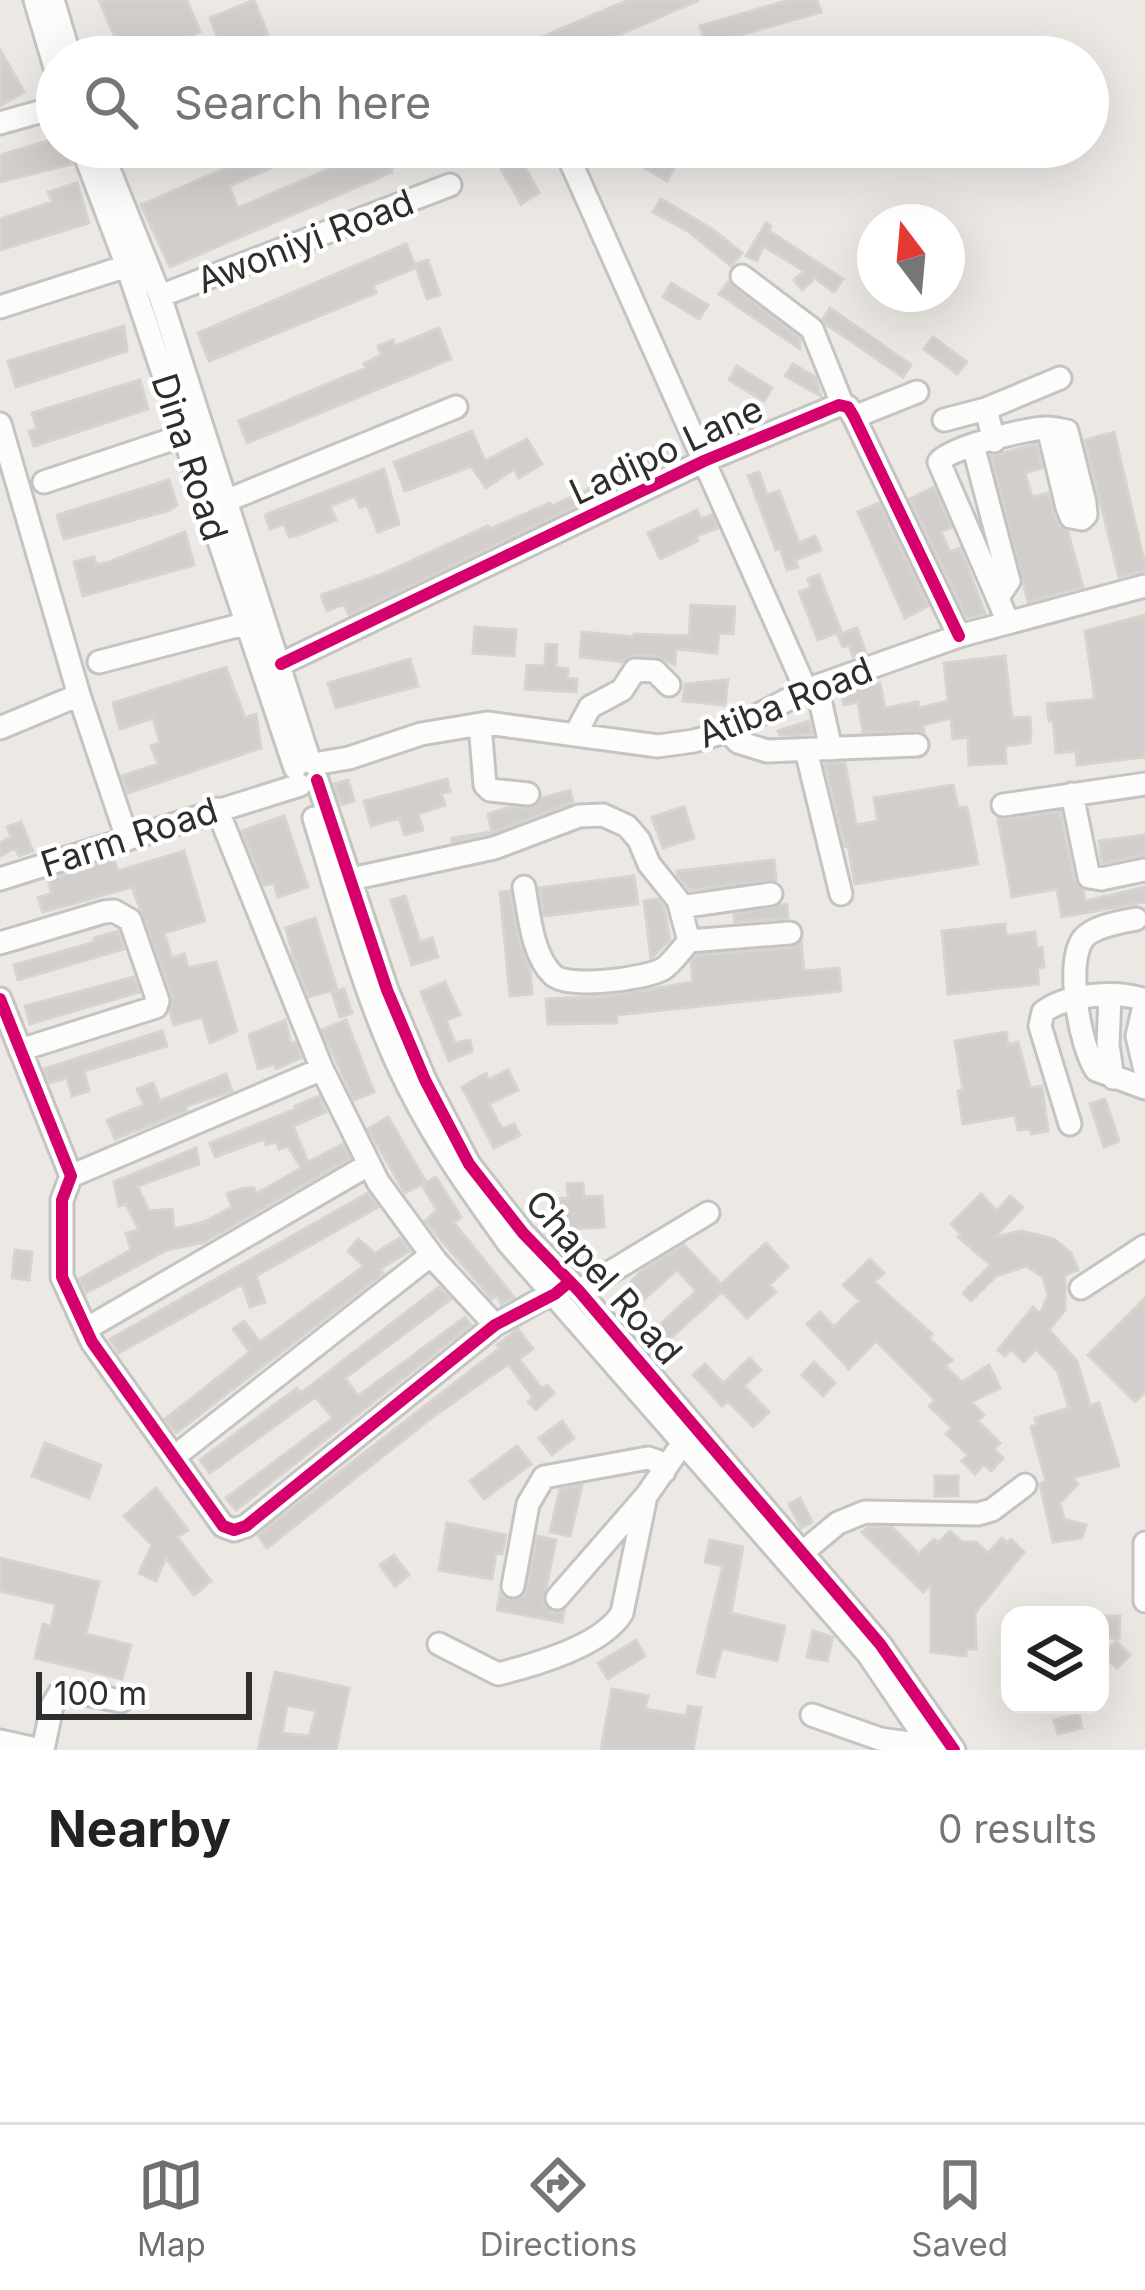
<!DOCTYPE html>
<style>
:root{--surface:#fff;--page:#f2f2f2;--text:#222;--muted:#767676;--line:#e0e0e0;--accent:#706f6e}
body{margin:0;font-family:Inter,sans-serif;background:var(--page);color:var(--text)}
.controls{position:absolute;right:36px;bottom:36px;display:grid;overflow:hidden;border-radius:24px;box-shadow:0 12px 48px #0002}
.controls button{width:108px;height:108px;display:grid;place-items:center;padding:0;border:0;border-bottom:3px solid var(--line);background:var(--surface);color:var(--text);font:60px sans-serif}
.compass{position:absolute;left:857px;top:204px;width:108px;height:108px;border-radius:50%;background:var(--surface);box-shadow:0 12px 48px #0002;rotate:344deg}
.scale{position:absolute;left:36px;bottom:30px;width:216px;box-sizing:border-box;padding-left:12px;border:6px solid #2e2e2e;border-top:0;font-size:33px;line-height:42px;white-space:nowrap;color:#2e2e2e;-webkit-text-stroke:9px #fff;paint-order:stroke}
.list{margin:0;padding:0;list-style:none}
h2{display:flex;justify-content:space-between;align-items:center;height:156px;margin:0;padding:0 48px;font-size:51px}
h2 small{font-size:39px;font-weight:400;color:var(--muted)}
.icon{flex:none;width:66px;height:66px;fill:none;stroke:currentColor;stroke-width:2;stroke-linecap:round;stroke-linejoin:round}
.map{position:relative;flex:none;width:1145px;height:1750px;overflow:hidden}
.search{position:absolute;background:var(--surface);box-shadow:0 12px 48px #0002;left:36px;right:36px;top:36px;height:132px;display:flex;align-items:center;gap:30px;box-sizing:border-box;padding:0 42px;border-radius:66px;color:var(--muted);font-size:45px}
.sheet{height:372px;background:var(--surface)}
nav{display:flex;justify-content:space-around;align-items:center;box-sizing:border-box;height:168px;border-top:3px solid var(--line);background:var(--surface);font-size:33px;color:var(--muted)}
nav a{display:grid;justify-items:center;gap:6px}
nav .on{color:var(--accent)}
.map>svg:first-child{display:block}
</style>
<div class="map">
<svg width="1145" height="1750" viewBox="0 0 1145 1750">
<rect width="100%" height="100%" fill="#ece8e4"/>
<path fill="#d1cecb" stroke="#d7d4d0" stroke-width="3" fill-rule="evenodd" d="M99,0H187L200,32L138,57H85L84,51L115,38Z
M254,0L268,35L244,44L249,57H225L210,18Z
M628,0H699L568,57H540L533,41Z
M789,0H817L821,12L705,45L700,26Z
M702,44L705,57H664L663,52Z
M0,50L24,92L0,106Z
M57,138V147H67L72,164L0,182V155Z
M233,147H290L294,158L229,186L238,208L372,151L370,147H439L390,169L392,172L170,267L141,205L240,162Z
M609,147H643L675,166L667,181Z
M519,156L539,193L521,204L500,167Z
M77,183L89,223L0,250V219L52,202L48,192Z
M661,199L712,229L742,253L731,266L689,232L653,212Z
M766,223L771,226L769,231L843,279L834,292L815,278L802,290L794,280L804,271L763,246L757,261L746,256Z
M406,244L416,268L373,285L376,293L209,361L198,333Z
M428,260L440,295L427,299L415,264Z
M728,282L800,338V349L719,294Z
M671,283L708,305L699,319L663,297Z
M830,308L911,365L903,377L827,325L823,319Z
M124,326L127,351L16,387L8,361Z
M439,328L451,359L247,443L239,421L366,368L364,364L381,355L378,346L393,340L395,346Z
M933,337L967,362L957,374L924,349Z
M793,364L815,377L821,396L785,376Z
M737,366L772,388L764,401L729,380Z
M140,380L148,409L34,446L29,431L37,429L32,413Z
M472,431L485,461L527,439L542,464L519,478L514,469L486,488L471,466L405,491L394,462Z
M1114,432L1145,565V571L1119,577L1085,440Z
M1036,444L1042,468L1025,473L1032,497L1048,493L1057,523L1068,532L1083,587L1028,602L991,456Z
M670,451L674,459L361,609L349,615L344,604L327,611L321,595L380,575L488,526L490,529L550,503L552,506Z
M384,469L399,524L378,532L367,505L360,508L355,496L330,506L336,520L298,535L289,537L284,524L270,529L265,515Z
M759,472L767,495L779,491L799,543L815,536L821,550L795,560L798,567L787,570L780,548L776,550L748,476Z
M169,480L177,505L170,510L64,539L57,515Z
M934,487L951,527L941,532L950,552L960,548L985,613L967,618L910,499Z
M879,503L928,606L905,618L858,512Z
M697,510L701,519L712,515L718,528L696,536L698,541L660,559L648,533Z
M185,532L194,565L83,596L74,562L94,557L96,565L109,562Z
M819,575L841,631L818,640L799,592L811,588L808,579Z
M691,605L735,607L733,634L719,633L717,653L676,649L675,665L656,656L635,655L623,662L580,657L582,632L634,637V634L689,636Z
M1145,615V757L1077,765L1076,751L1056,753L1053,720L1049,721L1047,704L1095,699L1085,631Z
M475,627L516,630L514,656L473,653Z
M857,628L866,653L853,657L849,645L843,647L838,635Z
M546,644L557,645L556,667L568,669L567,678L577,679L576,692L525,689L527,665L545,666Z
M1005,656L1012,718L1030,717L1031,734L1030,743L1005,746L1006,763L969,765L968,737L953,739L951,718L923,725L924,732H863L858,702L844,705L841,693L880,683L885,708L918,702L919,708L948,701L944,663Z
M410,659L418,686L336,708L328,683Z
M226,667L245,718L256,714L261,748L128,793L122,776L158,764L151,746L160,743L153,718L120,729L113,703Z
M728,680L725,705L683,701L685,684Z
M809,721L812,734L780,735L778,731Z
M845,763L856,825L878,821L874,798L953,785L958,808L967,807L978,864L855,884L848,845L845,846L825,764Z
M447,779L450,791L441,793L445,805L418,814L423,830L405,835L399,818L371,826L364,801Z
M348,780L354,801L341,805L334,784Z
M570,790L573,802L490,834L452,842V838L492,832L488,814L510,807L533,808L542,798Z
M684,807L694,838L663,848L652,817Z
M1060,812L1074,880L1083,890L1085,901L1145,887V902L1062,917L1057,889L1012,897L998,819Z
M284,816L308,887L278,897L274,883L264,885L242,831Z
M21,822L33,851L19,856L15,848L0,856V843L11,837L7,827Z
M1145,835V855L1102,863L1099,841Z
M184,851L205,921L164,933L172,958L184,954L188,968L216,962L237,1031L210,1043L202,1017L174,1025L170,1012L172,996L132,887L43,912L38,898L52,893L48,880L114,859L118,871Z
M774,860L776,880L690,890L678,876L677,871Z
M634,876L638,904L544,916L539,888Z
M510,891L518,938L530,969L532,994L510,996L500,892Z
M405,896L420,942L432,938L438,957L412,965L391,900Z
M658,899L664,907L670,940L651,958L644,901Z
M787,904L788,918L735,922L734,914Z
M315,918L337,989L309,997L293,956L286,928Z
M1005,924L1006,936L1035,932L1037,948L1042,947L1044,967L1037,968L1039,984L948,994L942,931Z
M118,931L124,949L18,980L14,965L95,942L94,938Z
M801,942L804,971L839,968L841,991L616,1015L617,1023L548,1024L546,999L609,996L693,982L691,962L696,955L791,948Z
M134,977L139,992L30,1024L25,1006Z
M445,982L460,1015L446,1020L455,1043L470,1040L472,1051L449,1061L421,992Z
M344,989L352,1013L340,1017L332,993Z
M285,1020L291,1044L295,1042L301,1058L276,1069L274,1064L258,1069L249,1035Z
M346,1020L374,1092L354,1100L322,1030Z
M162,1031L167,1046L84,1071L89,1091L72,1096L67,1078L50,1083L44,1069Z
M1006,1032L1008,1045L1018,1042L1030,1088L1042,1086L1048,1131L1031,1134L1030,1129L1018,1130L1015,1115L963,1124L958,1091L963,1090L955,1041Z
M508,1070L518,1090L489,1104L502,1129L514,1124L520,1135L494,1148L462,1087L486,1073L488,1080Z
M226,1074L232,1091L186,1106L187,1110L115,1139L107,1120L144,1105L137,1089L153,1083L160,1101Z
M319,1096L326,1112L293,1126L308,1162L343,1144L350,1158L204,1242L167,1250L86,1293L79,1279L131,1250L126,1233L139,1230L126,1204L119,1206L114,1182L196,1148L199,1164L137,1186L149,1211L172,1209L174,1229L204,1222L232,1207L227,1194L244,1188H254L256,1194L301,1168L288,1146L279,1149L276,1142L266,1145L264,1139L215,1157L210,1143L296,1109L295,1106Z
M1105,1099L1119,1141L1104,1147L1090,1104Z
M388,1117L426,1182L405,1193L368,1129Z
M436,1177L461,1217L454,1223L514,1297L501,1304L497,1295L492,1299L425,1221L437,1210L422,1185Z
M583,1183L584,1197L602,1196L604,1227L550,1230L548,1199L568,1198L567,1184Z
M368,1193L378,1207L256,1276L265,1302L250,1307L242,1284L119,1353L110,1339Z
M981,1194L997,1211L1010,1196L1023,1207L995,1237L1022,1231L1054,1239L1071,1253L1078,1270L1065,1275V1310L1049,1330L1077,1361L1090,1406L1099,1403L1119,1466L1072,1478L1078,1484L1060,1503L1064,1519L1086,1525L1082,1538L1053,1542L1040,1484L1046,1481L1031,1427L1037,1425L1035,1418L1069,1408L1058,1372L1036,1349L1024,1362L1011,1349L1005,1356L998,1350L1033,1307L1040,1314L1048,1295L1043,1277L1026,1266L996,1276L971,1301L963,1293L991,1265L958,1237L961,1234L951,1224Z
M400,1238L410,1251L380,1269L383,1273L345,1303L176,1433L165,1419L250,1352L233,1329L244,1321L260,1342L364,1266L348,1251L358,1239L375,1253Z
M766,1243L788,1267L769,1285L776,1292L747,1318L722,1292L664,1344L653,1331L696,1291L677,1270L634,1308L621,1293L641,1271L684,1245L721,1284Z
M15,1250L32,1252L29,1280L12,1278Z
M870,1259L884,1273L874,1282L932,1334L929,1338L952,1360L945,1366L962,1382L989,1365L1000,1388L971,1402L984,1415L978,1421L1000,1443L994,1449L1003,1458L991,1471L984,1464L975,1474L962,1461L968,1455L946,1434L952,1428L929,1406L935,1400L876,1341L849,1369L807,1324L820,1312L834,1327L860,1301L843,1285Z
M439,1287L451,1299L345,1378L358,1396L465,1317L471,1325L236,1510L226,1498L333,1418L315,1397L210,1473L200,1460L297,1388L301,1393Z
M1145,1298V1392L1135,1402L1088,1355Z
M518,1329L533,1349L519,1359L542,1389L547,1385L554,1393L536,1410L528,1402L533,1397L508,1364L430,1419L267,1548L258,1535L500,1348L497,1345Z
M750,1358L761,1370L744,1386L769,1412L753,1427L728,1401L722,1406L693,1375L705,1364L723,1383Z
M814,1362L835,1383L823,1396L802,1375Z
M562,1421L574,1438L552,1455L539,1438Z
M45,1443L101,1465L89,1498L32,1476Z
M517,1446L531,1464L484,1499L470,1481Z
M935,1476H958V1496H935Z
M582,1485L570,1536L550,1532L560,1489Z
M156,1488L188,1530L177,1537L211,1581L194,1595L166,1558L156,1581L139,1573L152,1545L124,1516Z
M800,1498L812,1522L801,1528L789,1504Z
M447,1523L506,1535L502,1554L496,1553L492,1579L439,1570Z
M868,1527H892L919,1554L934,1539L938,1543L950,1531L962,1542H976L988,1553L1002,1538L1007,1543L1011,1539L1024,1552L975,1613L976,1649H966V1656L931,1652V1584L923,1592L862,1532Z
M537,1536L556,1540L543,1602L553,1612L564,1611L562,1622L497,1610L500,1593L511,1601L525,1595Z
M710,1540L743,1547L731,1613L785,1626L777,1661L722,1648L714,1677L697,1673L723,1566L705,1562Z
M394,1555L409,1575L395,1586L380,1565Z
M0,1558L99,1582L86,1634L131,1645L122,1679L35,1658L43,1624L51,1626L56,1604L0,1591Z
M1100,1616H1120L1119,1639L1100,1637Z
M813,1631L833,1637L827,1661L807,1657Z
M636,1640L645,1656L608,1679L598,1663Z
M1116,1641L1130,1655L1117,1668L1111,1663L1108,1649Z
M275,1672L349,1688L336,1750H258ZM287,1705L316,1711L309,1736L282,1733Z
M612,1689L648,1696L645,1709L686,1716L688,1706L701,1708L693,1750H601Z
M1079,1714L1082,1728L1058,1734L1054,1720Z"/>
<g fill="none" stroke-linecap="round" stroke-linejoin="round">
<g stroke="#c5c4c5" stroke-width="27">
<path id="minor" d="M35,0L57,74
M53,0L70,57
M0,123L57,107
M82,147L127,266L295,768
M100,147L160,296L310,762
M564,147L806,690
M742,276L812,329L843,406
M160,296L450,185
M0,307L127,266
M854,417L917,392
M944,420L986,409
M0,424L79,695L127,838
M994,441L986,409L1060,378
M973,445L1009,581L998,597
M44,482L182,436
M228,500L456,407
M1008,622L939,462C948,448 1027,428 1048,428C1054,428 1060,430 1067,431L1085,503L1086,515L1082,519L1071,517L1067,507L1048,428
M99,662L244,624
M281,664L704,461L839,405L848,407L854,417L959,636
M817,686L831,749
M480,725L485,785L490,790L528,794
M0,728L79,695
M728,731L738,742L767,751L917,745
M576,733L590,707L622,690L635,670L655,671L669,685
M806,750L841,894
M314,764L349,758L421,734L487,723L658,746L694,741L728,731L806,690L959,636L1145,586
M317,780L387,990L425,1080L469,1164L523,1233L579,1291L880,1644L954,1750
M1072,794L1089,877L1101,879L1144,870
M1003,805L1145,784
M217,809L322,1069L378,1182L436,1261L495,1325
M314,818C342,908 366,1004 409,1088C437,1144 473,1194 509,1244L868,1654L933,1750
M0,879L300,785
M351,879L494,848L579,816L603,815L627,826L639,840L649,864L678,900L689,941L790,933
M524,887C529,914 532,955 553,975C568,989 645,979 663,969C672,963 681,950 689,941
M680,907L771,894
M1136,919C1121,922 1093,926 1083,939C1065,964 1080,1046 1096,1070L1145,1088
M0,943L104,912L114,911L130,920L158,1001L156,1007L20,1050
M1110,995L1108,1045L1113,1078
M0,999L71,1176L62,1200V1277L92,1342L223,1526L234,1530L246,1526L495,1325L563,1287
M1145,1001L1137,1036L1145,1070
M1070,1124L1040,1026L1043,1012C1067,994 1117,990 1145,1000
M71,1176L322,1069
M1081,1288L1145,1246
M579,1291L708,1213
M86,1329L368,1165
M174,1457L431,1255
M1145,1543V1601
M803,1552L838,1523L865,1512L978,1514L992,1510L1025,1485
M513,1586L528,1504L544,1477L648,1458L657,1461L664,1472
M557,1598L646,1496L685,1440
M439,1644L498,1674C534,1665 602,1646 622,1613L646,1496
M812,1715L880,1739L931,1746
M0,1741L41,1750
M43,1750L52,1706L59,1694L76,1692L121,1701"/>
</g>
<use href="#minor" stroke="#fcfcfb" stroke-width="21"/>
<g stroke="#fff" stroke-width="20">
<path id="cycleway" d="M281,664L704,461L839,405L848,407L854,417L959,636
M317,780L387,990L425,1080L469,1164L523,1233L579,1291L880,1644L954,1750
M0,999L71,1176L62,1200V1277L92,1342L223,1526L234,1530L246,1526L495,1325L555,1294L568,1283"/>
</g>
<use href="#cycleway" stroke="#d6006c" stroke-width="12"/>
</g>
<g text-anchor="middle" dominant-baseline="central" stroke-width="9" stroke-linejoin="round" paint-order="stroke">
<g font-size="36" fill="#2e2e2e" stroke="#fff">
<text transform="translate(305 241) rotate(-21)">Awoniyi Road</text>
<text transform="translate(666 450) rotate(-25)">Ladipo Lane</text>
<text transform="translate(190 457) rotate(72)">Dina Road</text>
<text transform="translate(785 702) rotate(-22)">Atiba Road</text>
<text transform="translate(129 837) rotate(-18)">Farm Road</text>
<text transform="translate(604 1277) rotate(49)">Chapel Road</text>
</g>
</g>
</svg>
<div class="controls">
<button><svg class="icon" aria-label="layers" viewBox="0 0 24 24"><path d="M12 4l9 5-9 5-9-5zM3 14l9 5 9-5"/></svg></button>
</div>
<svg class="compass" viewBox="-18 -18 36 36"><path d="M0-13l5 13h-10z" fill="#e53935"/><path d="M0 13l5-13h-10z" fill="#767676"/></svg>
<div class="scale">100 m</div>
<div class="search"><svg class="icon" aria-label="search" viewBox="0 0 24 24"><circle cx="10" cy="10" r="6"/><path d="M15 15l6 6"/></svg>Search here</div>
</div>
<section class="sheet">
<h2>Nearby<small>0 results</small></h2>
<ul class="list">
</ul>
</section>
<nav>
<a class="on"><svg class="icon" aria-label="map" viewBox="0 0 24 24"><path d="M3 6l6-2 6 2 6-2v14l-6 2-6-2-6 2zM9 4v14M15 6v14"/></svg>Map</a>
<a><svg class="icon" aria-label="directions" viewBox="0 0 24 24"><path d="M12 3l9 9-9 9-9-9zM9 14v-3h6M13 9l2 2-2 2"/></svg>Directions</a>
<a><svg class="icon" aria-label="saved" viewBox="0 0 24 24"><path d="M7 4h10v16l-5-4-5 4z"/></svg>Saved</a>
</nav>
